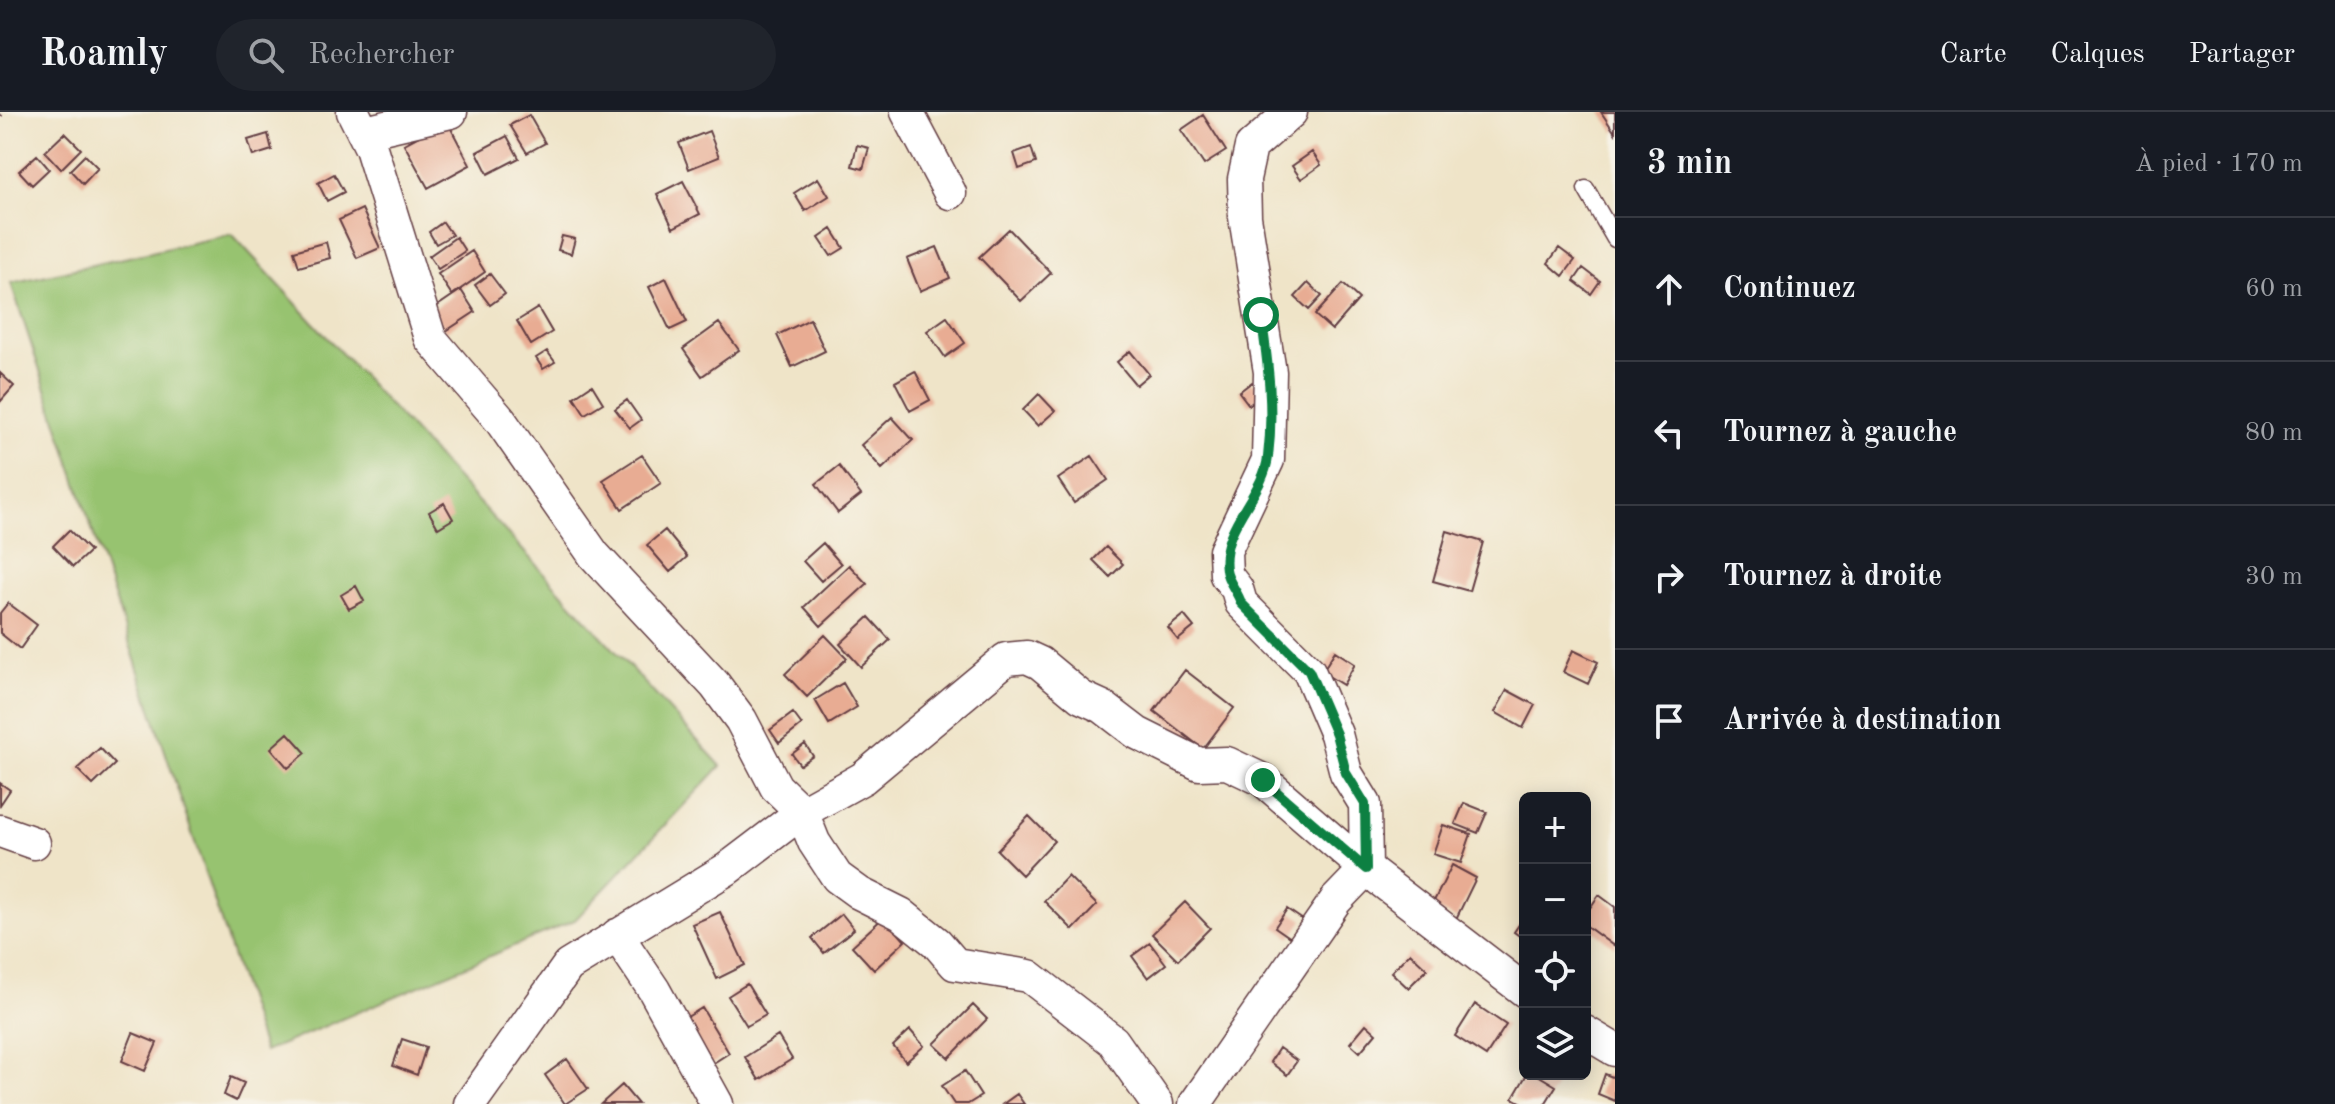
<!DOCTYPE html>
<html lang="fr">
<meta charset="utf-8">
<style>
:root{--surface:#171b24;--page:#20242c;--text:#f1f3f6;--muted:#9ea1a6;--line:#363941}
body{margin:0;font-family:"Old Standard TT",serif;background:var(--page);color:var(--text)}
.controls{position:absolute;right:24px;bottom:24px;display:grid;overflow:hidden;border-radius:12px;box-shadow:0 4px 20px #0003}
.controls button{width:72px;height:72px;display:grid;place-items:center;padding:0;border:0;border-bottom:2px solid var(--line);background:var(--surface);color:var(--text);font:40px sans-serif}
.stop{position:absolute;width:24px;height:24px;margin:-18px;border:6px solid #0b8043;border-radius:50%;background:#fff}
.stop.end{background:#0b8043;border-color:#fff;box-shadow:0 2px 8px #0008}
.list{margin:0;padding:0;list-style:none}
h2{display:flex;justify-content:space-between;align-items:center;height:104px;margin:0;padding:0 32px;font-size:34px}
h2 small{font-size:26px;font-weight:400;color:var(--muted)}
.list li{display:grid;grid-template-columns:52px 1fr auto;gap:24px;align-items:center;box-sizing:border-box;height:144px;padding:0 32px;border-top:2px solid var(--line)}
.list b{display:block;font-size:30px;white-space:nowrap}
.list em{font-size:26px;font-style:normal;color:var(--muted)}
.icon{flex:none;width:44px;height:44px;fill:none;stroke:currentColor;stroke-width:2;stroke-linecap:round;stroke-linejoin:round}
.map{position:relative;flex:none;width:1615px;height:992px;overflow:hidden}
header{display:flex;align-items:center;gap:48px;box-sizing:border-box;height:112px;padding:0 40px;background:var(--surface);border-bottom:2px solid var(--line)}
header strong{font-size:38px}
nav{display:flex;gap:44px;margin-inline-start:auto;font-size:28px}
.search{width:560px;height:72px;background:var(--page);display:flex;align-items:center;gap:20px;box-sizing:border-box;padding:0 28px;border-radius:44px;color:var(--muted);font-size:30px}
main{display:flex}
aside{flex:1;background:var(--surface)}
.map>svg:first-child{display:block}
</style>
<header>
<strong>Roamly</strong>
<div class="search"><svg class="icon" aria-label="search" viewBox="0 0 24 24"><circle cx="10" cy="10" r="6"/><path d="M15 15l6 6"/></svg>Rechercher</div>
<nav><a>Carte</a><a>Calques</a><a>Partager</a></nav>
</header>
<main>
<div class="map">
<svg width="1615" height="992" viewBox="0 0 1615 992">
<rect width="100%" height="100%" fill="#f7f3e8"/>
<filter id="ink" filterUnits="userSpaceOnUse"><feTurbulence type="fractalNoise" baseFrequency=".0125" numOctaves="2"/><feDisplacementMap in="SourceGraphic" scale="16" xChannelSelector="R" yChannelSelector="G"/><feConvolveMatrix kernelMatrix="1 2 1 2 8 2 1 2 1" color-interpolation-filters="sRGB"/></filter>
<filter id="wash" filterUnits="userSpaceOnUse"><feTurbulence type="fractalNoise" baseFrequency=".006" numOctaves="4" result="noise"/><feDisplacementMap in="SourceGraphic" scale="32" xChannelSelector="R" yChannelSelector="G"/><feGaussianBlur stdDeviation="1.8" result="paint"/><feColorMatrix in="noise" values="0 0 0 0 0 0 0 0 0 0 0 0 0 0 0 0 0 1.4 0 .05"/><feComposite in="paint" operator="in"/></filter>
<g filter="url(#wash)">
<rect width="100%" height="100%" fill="#efe4c8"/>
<path fill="#97c370" stroke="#70714e" stroke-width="2" d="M232,122L721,654L575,808L264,940L11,171Z"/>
<g id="blocks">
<path fill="#e8ac93" d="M1601,0H1615V21Z
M529,3L545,31L527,41L510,13Z
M1203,3L1226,39L1204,53L1181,18Z
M447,9L470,53L428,76L404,32Z
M709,19L719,45L689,57L679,31Z
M65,21L81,37L61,57L45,40Z
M268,22L272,38L253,44L248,28Z
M507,24L519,46L488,62L477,40Z
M857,33L869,36L863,57L852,54Z
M1031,35L1036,51L1019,57L1014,41Z
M1312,40L1321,53L1301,67L1292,54Z
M37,43L49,57L32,73L19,59Z
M85,43L98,56L83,72L70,58Z
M334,62L344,80L327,89L318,71Z
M818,66L829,84L805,99L794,81Z
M683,69L700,102L673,116L657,82Z
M362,97L380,136L357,146L339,108Z
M443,110L452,123L436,132L429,120Z
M832,117L844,136L831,144L819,126Z
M1009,117L1051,161L1021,189L979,145Z
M562,124L575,127L571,142L558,138Z
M456,125L465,139L438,157L429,144Z
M326,130L330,146L299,155L294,139Z
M937,135L950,166L920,179L907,147Z
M1559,136L1575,148L1563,164L1548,151Z
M472,139L485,160L452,183L438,162Z
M1583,156L1600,169L1591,182L1574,169Z
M490,162L505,182L490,193L475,173Z
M666,166L687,210L670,218L649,175Z
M1308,171L1322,184L1309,198L1295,185Z
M1343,172L1359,187L1332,218L1315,203Z
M461,178L475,200L446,219L433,197Z
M538,196L552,220L531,233L517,209Z
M947,205L965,231L945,245L927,219Z
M810,207L825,239L792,255L777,223Z
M719,211L739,238L702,264L683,237Z
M547,239L555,250L543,257L536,246Z
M1130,239L1149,262L1136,273L1117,250Z
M915,259L930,288L910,299L895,270Z
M0,261L14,274L0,290Z
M1252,270L1263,282L1249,293L1239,280Z
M592,273L603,291L585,302L574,285Z
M1039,282L1055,299L1038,314L1023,298Z
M627,288L641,308L630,316L615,297Z
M892,305L913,328L882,357L861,333Z
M642,343L661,371L622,397L603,368Z
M1092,344L1108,368L1074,391L1058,367Z
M839,354L861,383L838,401L816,372Z
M444,391L453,407L438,416L429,400Z
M69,418L90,439L73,455L53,434Z
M665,418L687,445L670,460L647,433Z
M1447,419L1483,430L1469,479L1433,469Z
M823,431L841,452L821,469L803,449Z
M1106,435L1123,452L1110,465L1093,448Z
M849,453L867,472L821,514L804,495Z
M356,474L364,489L349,497L341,483Z
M8,491L37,513L20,537L0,521V501Z
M1184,503L1194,515L1178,528L1168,516Z
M869,505L890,528L861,555L840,532Z
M825,523L847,546L807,585L785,562Z
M1573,538L1598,550L1588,572L1563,560Z
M1335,539L1355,552L1343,573L1322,560Z
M1185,558L1234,596L1203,637L1154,599Z
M843,571L857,595L829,612L815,588Z
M1507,578L1535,593L1523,616L1495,600Z
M793,601L802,613L779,631L770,618Z
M288,621L306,641L288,656L271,636Z
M805,632L813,644L800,653L792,642Z
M100,636L115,652L93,673L77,657Z
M0,671L10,678L0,693Z
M1464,691L1487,700L1478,721L1455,712Z
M1029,704L1054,729L1022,763L997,738Z
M1443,713L1471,722L1461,751L1433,742Z
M1452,753L1476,766L1456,807L1431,795Z
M1068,764L1097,793L1073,818L1044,789Z
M1599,783L1615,795V835L1585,813V803Z
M1185,790L1210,816L1178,848L1152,822Z
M1287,797L1303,808L1291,826L1275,815Z
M720,800L745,853L717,867L692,812Z
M842,802L854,817L824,841L812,826Z
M1525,804V828L1514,820Z
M884,805L905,829L874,858L852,834Z
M1150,831L1166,852L1148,866L1132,844Z
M1410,841L1427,857L1408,876L1391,860Z
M747,872L766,903L747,914L728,884Z
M1475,892L1506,913L1486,944L1455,924Z
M973,893L987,907L949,946L934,932Z
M702,896L729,941L707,955L679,910Z
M1366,912L1376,921L1360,940L1350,931Z
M910,918L924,934L906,950L893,934Z
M133,921L157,931L145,959L122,949Z
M778,924L792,947L759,968L745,945Z
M402,927L426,935L417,963L393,954Z
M1279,936L1297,949L1287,963L1270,950Z
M567,947L588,977L565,992L545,963Z
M965,959L981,984L968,992H954L942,974Z
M1527,962H1536L1556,974L1545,992H1524L1513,986Z
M1605,962L1615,966V989L1598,982Z
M231,965L244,971L236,989L224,983Z
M622,973L638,992H601Z
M1017,982L1024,992H1003Z"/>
</g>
</g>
<g filter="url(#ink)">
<use href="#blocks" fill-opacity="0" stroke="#633d43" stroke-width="2"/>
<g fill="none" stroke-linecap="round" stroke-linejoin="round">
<g stroke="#633d43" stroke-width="19">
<path id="service" d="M1586,77L1615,127"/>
</g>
<g stroke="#633d43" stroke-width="35">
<path id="minor" d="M353,0L371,36L430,226L500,308L594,443L715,573L741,608L776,675L802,700L814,730L837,765L859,781L901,802L937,831L955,852L1029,864L1113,929L1157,992
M907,0L950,81
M1291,0L1251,35L1244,67L1245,105L1270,260L1268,348L1225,439L1226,463L1237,477L1241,491L1309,559L1336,622L1346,661L1365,692L1366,757L1525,879
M365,20L451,0
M0,719L34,731
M617,823L654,878L717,992
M1585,920L1615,938
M470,992L568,854L727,757L802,700L863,666L1006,547L1027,545L1040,551L1081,585L1103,595L1137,621L1199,652L1227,651L1263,668L1366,757L1336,788L1195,992"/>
</g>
<path stroke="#633d43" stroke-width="5" stroke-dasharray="2 6" stroke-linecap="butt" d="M0,4L2,0"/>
<use href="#service" stroke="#fff" stroke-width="16"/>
<use href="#minor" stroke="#fff" stroke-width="32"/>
</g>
</g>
<g fill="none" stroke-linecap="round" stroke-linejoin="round" filter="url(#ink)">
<path stroke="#0b8043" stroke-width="10" d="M1261,203C1268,250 1274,297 1268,345C1264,383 1220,414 1226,458C1227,469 1238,480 1241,491L1309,559L1336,622L1346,661L1365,692L1366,757L1263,668"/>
</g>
</svg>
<div class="controls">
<button>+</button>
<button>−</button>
<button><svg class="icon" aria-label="locate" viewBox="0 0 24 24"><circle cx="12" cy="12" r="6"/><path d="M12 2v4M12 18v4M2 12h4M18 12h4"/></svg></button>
<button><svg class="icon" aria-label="layers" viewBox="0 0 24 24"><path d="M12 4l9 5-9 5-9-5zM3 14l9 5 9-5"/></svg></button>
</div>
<div class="stop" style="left:1261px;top:203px"></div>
<div class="stop end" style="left:1263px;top:668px"></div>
</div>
<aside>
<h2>3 min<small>À pied · 170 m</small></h2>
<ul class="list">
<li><svg class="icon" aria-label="ahead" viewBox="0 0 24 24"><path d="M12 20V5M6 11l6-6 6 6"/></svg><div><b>Continuez</b></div><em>60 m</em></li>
<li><svg class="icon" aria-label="left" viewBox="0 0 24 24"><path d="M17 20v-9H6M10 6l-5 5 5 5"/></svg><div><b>Tournez à gauche</b></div><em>80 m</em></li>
<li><svg class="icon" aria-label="right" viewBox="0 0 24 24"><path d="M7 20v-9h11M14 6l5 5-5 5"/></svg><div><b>Tournez à droite</b></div><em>30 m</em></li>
<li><svg class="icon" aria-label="arrive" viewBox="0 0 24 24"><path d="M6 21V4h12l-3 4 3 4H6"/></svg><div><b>Arrivée à destination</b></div></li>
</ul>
</aside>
</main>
